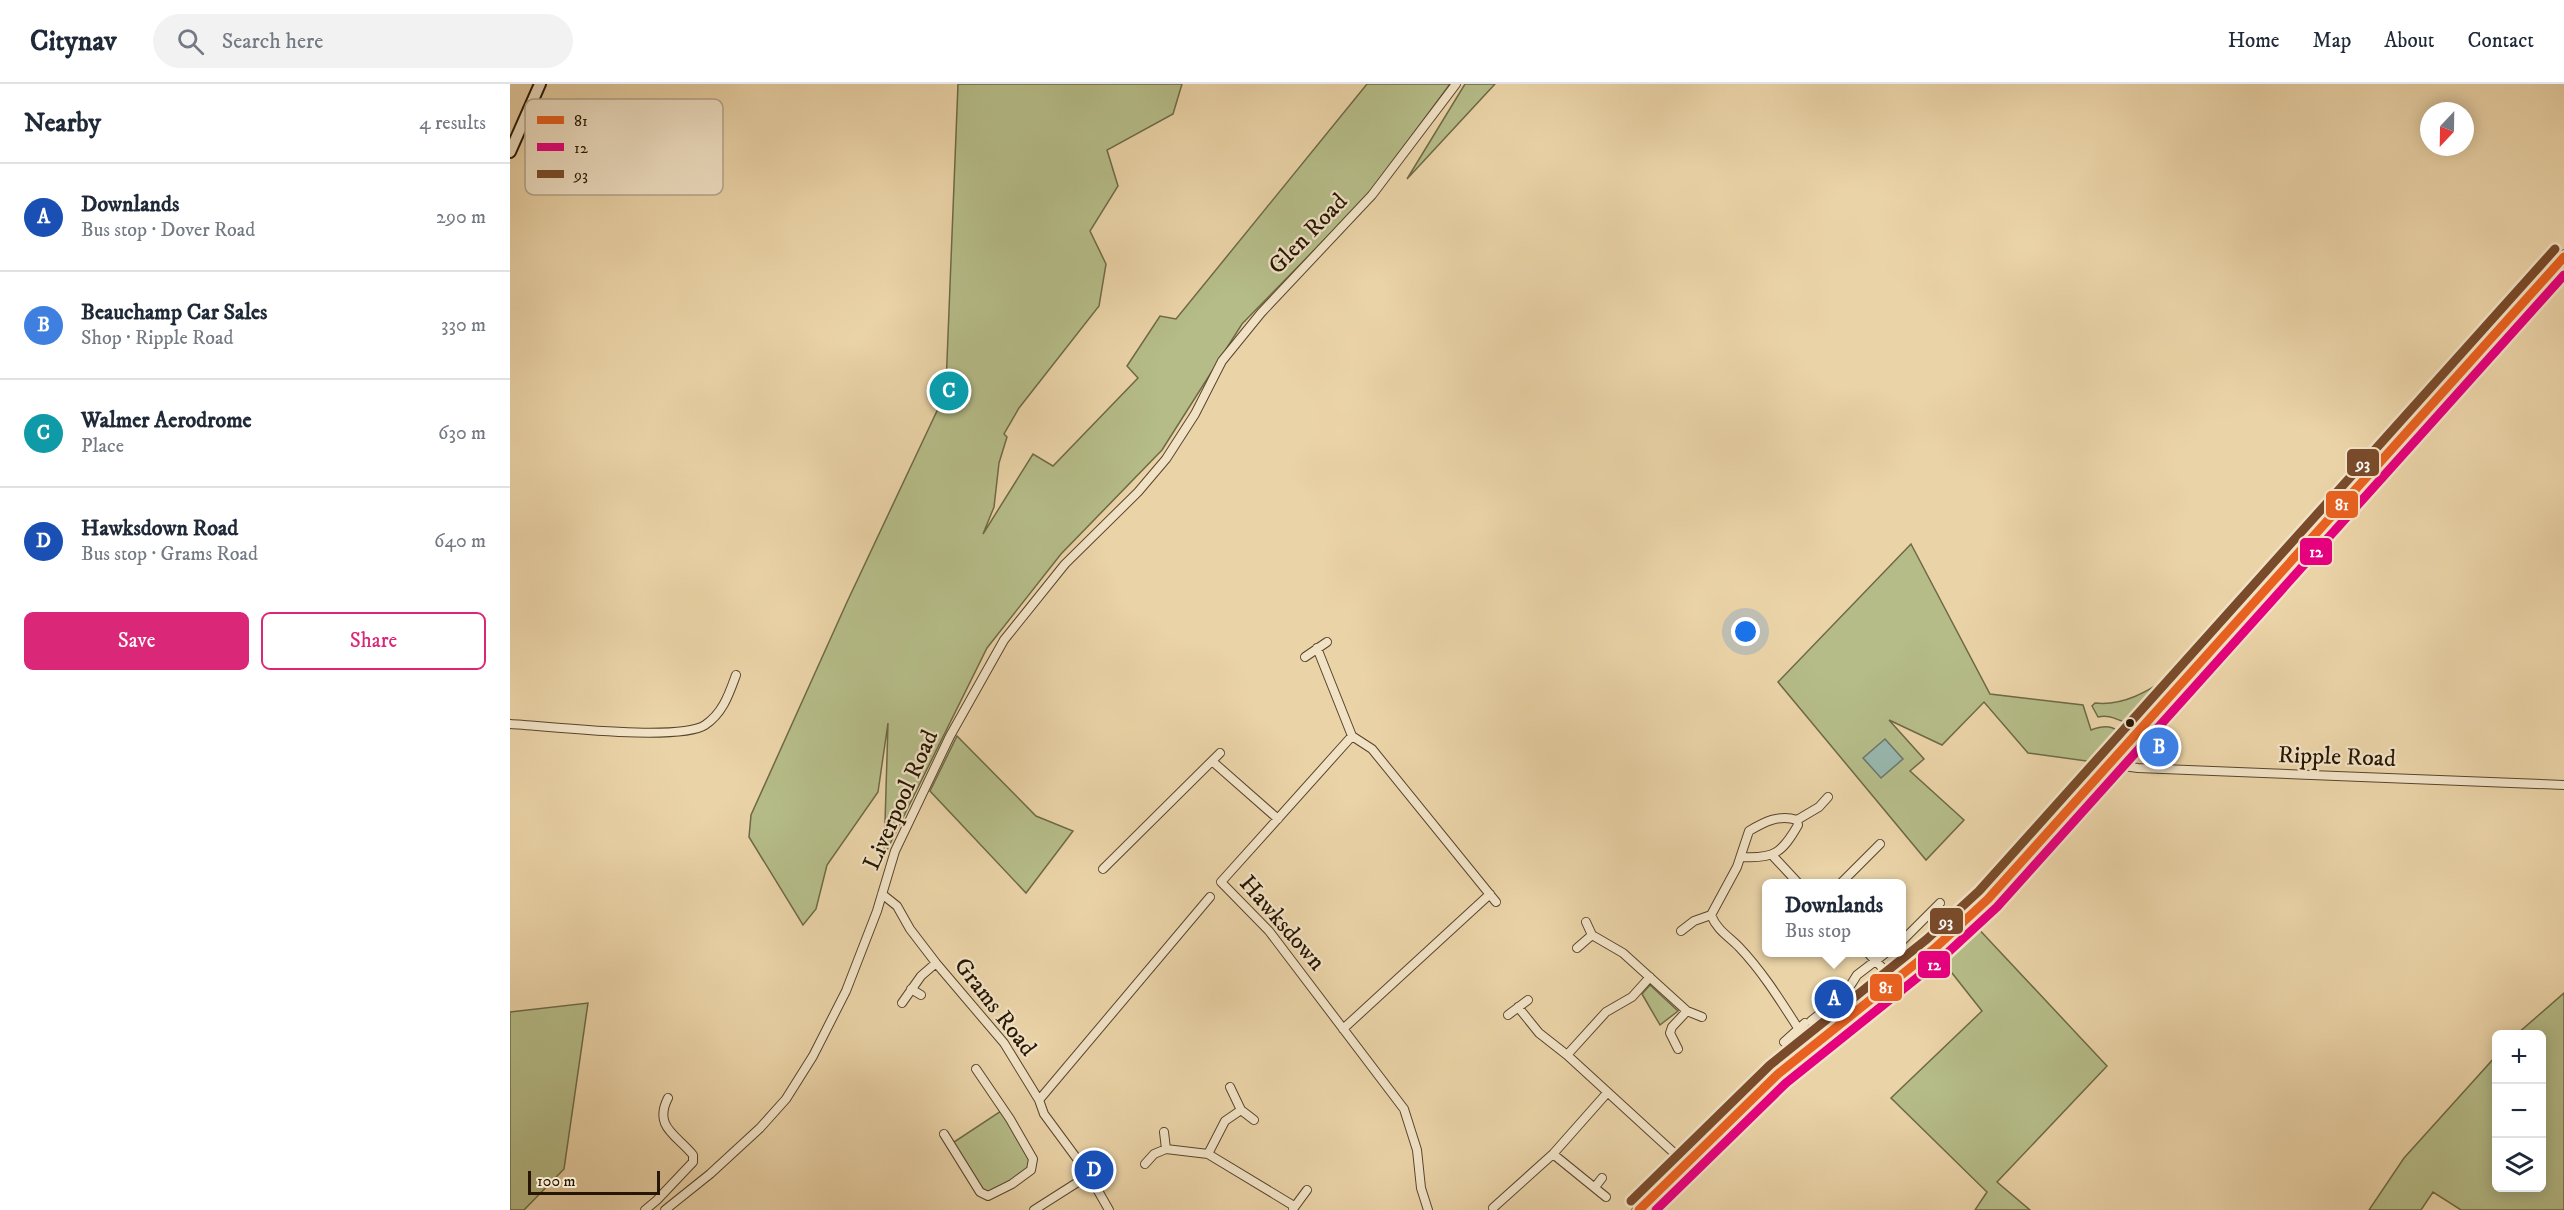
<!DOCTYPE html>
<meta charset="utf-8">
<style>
:root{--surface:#fff;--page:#f2f2f3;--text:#1f2937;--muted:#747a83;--line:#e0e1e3;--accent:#db2777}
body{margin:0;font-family:"IM FELL DW Pica",serif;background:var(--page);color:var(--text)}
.controls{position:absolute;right:18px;bottom:18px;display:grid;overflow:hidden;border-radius:9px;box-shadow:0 3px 15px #0003}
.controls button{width:54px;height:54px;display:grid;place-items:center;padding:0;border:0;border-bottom:2px solid var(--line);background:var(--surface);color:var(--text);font:30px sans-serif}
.compass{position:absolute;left:1910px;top:18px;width:54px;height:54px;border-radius:50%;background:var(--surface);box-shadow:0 3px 15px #0003;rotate:202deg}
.scale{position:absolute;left:18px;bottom:15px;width:132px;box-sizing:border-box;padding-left:6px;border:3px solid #271603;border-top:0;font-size:16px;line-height:21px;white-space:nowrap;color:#271603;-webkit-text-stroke:4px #f1e2c6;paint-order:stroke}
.you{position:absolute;left:1236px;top:548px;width:21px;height:21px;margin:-15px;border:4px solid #fff;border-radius:50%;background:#1a73e8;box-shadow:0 0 0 9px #1a73e833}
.badge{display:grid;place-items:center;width:39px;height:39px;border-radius:50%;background:var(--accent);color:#fff;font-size:20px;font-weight:700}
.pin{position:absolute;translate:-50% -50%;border:3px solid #fff;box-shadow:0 2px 6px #0006}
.popup{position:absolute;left:1252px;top:795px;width:144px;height:78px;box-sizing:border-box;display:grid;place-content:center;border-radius:9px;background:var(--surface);filter:drop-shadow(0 2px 4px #0005);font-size:20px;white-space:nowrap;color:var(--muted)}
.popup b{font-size:22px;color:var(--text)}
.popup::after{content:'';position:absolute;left:50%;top:100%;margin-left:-12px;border:12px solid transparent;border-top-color:var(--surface)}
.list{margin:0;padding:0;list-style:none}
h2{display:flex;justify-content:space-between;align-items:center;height:78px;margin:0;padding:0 24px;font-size:26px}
h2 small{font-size:20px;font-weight:400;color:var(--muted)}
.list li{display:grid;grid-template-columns:39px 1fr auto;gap:18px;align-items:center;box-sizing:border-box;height:108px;padding:0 24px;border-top:2px solid var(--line)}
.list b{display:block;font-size:22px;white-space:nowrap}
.list p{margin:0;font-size:20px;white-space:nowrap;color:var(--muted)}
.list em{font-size:20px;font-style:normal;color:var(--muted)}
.actions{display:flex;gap:12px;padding:18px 24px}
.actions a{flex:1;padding:14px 0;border:2px solid var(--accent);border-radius:9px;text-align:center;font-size:21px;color:var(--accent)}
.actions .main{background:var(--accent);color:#fff}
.icon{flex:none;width:33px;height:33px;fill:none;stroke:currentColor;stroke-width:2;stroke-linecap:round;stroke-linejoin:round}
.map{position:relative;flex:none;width:2054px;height:1126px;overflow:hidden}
header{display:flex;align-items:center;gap:36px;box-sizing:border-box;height:84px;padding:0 30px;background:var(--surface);border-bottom:2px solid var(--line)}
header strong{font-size:28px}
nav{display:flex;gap:33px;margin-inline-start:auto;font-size:21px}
.search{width:420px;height:54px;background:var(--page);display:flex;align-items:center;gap:15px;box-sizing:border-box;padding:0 21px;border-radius:33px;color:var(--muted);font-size:22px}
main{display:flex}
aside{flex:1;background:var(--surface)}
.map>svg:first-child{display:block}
</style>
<header>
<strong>Citynav</strong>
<div class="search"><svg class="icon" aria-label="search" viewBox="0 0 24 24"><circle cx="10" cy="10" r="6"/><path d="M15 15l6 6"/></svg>Search here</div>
<nav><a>Home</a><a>Map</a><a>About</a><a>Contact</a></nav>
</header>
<main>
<aside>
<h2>Nearby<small>4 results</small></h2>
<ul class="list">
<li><span class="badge" style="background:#1a4fb4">A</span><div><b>Downlands</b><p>Bus stop · Dover Road</p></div><em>290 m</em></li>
<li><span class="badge" style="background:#3f7fe0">B</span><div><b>Beauchamp Car Sales</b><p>Shop · Ripple Road</p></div><em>330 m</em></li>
<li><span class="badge" style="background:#0f9aa8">C</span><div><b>Walmer Aerodrome</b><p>Place</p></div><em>630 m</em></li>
<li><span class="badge" style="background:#1a4fb4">D</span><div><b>Hawksdown Road</b><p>Bus stop · Grams Road</p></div><em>640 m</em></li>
</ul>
<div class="actions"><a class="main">Save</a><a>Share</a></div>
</aside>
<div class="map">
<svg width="2054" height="1126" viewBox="0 0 2054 1126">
<rect width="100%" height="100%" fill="#ead3a7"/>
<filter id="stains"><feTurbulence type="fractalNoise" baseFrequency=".00333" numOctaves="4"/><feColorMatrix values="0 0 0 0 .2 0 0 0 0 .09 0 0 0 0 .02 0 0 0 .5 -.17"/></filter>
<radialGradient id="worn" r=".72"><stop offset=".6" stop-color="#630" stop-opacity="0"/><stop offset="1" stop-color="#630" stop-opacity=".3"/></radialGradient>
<path fill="#b5bc88" stroke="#6e6946" stroke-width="1.5" d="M448,0H672L663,30L597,66L608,102L580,147L596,180L589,222L509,324L494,350L497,353L489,379L484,423L473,450L523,370L543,382L628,294L617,282L650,232L666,235L857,0H940L859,110L732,240L652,366L551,470L477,564L374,772L378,639L368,708L317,781L306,825L293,841L239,753L241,731L337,518L434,312L441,316L447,307L436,302Z
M955,0H985L897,95Z
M1401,460L1480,610L1573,621L1581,646C1617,633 1616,664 1591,679L1518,669L1474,618L1432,661L1379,636L1414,675L1400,687L1454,736L1416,776L1268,598Z
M1678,582L1627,638C1613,643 1605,629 1588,633L1582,622L1585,619C1620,623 1649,599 1678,582Z
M447,652L526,732L563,747L516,809L420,707Z
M1464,840L1597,982L1487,1098L1520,1126H1465L1477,1108L1381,1014L1472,927L1427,870Z
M1140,901L1168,927L1150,941L1132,910Z
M2054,909V1126H1951L1923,1108L1911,1126H1859L1894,1074L1986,972V1104H2032V950H2007Z
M78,919L54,1085L14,1126H0V928Z
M494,1025L524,1081L484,1111L470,1108L441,1060Z"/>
<path fill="#98b7ae" stroke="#6b776a" stroke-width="1.5" d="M1375,655L1393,675L1371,694L1353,674Z"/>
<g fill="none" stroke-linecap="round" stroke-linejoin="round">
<g stroke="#58452c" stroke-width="10">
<path id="street" d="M807,564L842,652L862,665L986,818
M795,573L817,558
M0,640C38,642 169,658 195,641C213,629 219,610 226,591
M842,652L711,798L759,847L894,1025L907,1066L911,1104L918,1126
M702,677L768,735
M1598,680L1628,684L2054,701
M1287,736L1309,723L1318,713
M1262,771L1289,800
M1231,773C1264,775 1272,769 1288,741L1287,736C1269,730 1254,738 1239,747L1227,783L1201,831C1207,846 1218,852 1229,863C1252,887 1270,916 1288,944
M593,785L710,669
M1330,800L1370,760
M372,810L387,822L400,845L426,879L494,959L529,1016L534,1030L579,1091L599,1126
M1076,838L1082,851L1113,869L1177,927L1192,933
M1171,847L1184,837L1201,831
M1392,857L1430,819
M1067,864L1082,851
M1357,868L1385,897
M401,905L411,911
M392,919L411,892L426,879
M1008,923L1029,949L1057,971L1175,1079
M998,931L1018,916
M1301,937L1335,910L1347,891L1377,868
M833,945L980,810
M1274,958L1295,939
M1168,965L1160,949L1162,943L1177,927
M1057,971L1096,928L1122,913L1140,893
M720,1003L731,1026L744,1036
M529,1016L700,813
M654,1048L656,1065
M434,1050L470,1108L478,1112L502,1100L521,1086L523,1075L500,1035L466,985
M698,1070L715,1037L731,1026
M1043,1070L1096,1113
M635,1080L644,1070L656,1065L698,1070L784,1122
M1085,1103L1092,1094
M983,1124L1043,1070L1097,1009
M783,1125L797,1106
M135,1126L147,1116L183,1078V1071C167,1051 143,1043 158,1014
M155,1126L200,1090L250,1044L276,1015L303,972L336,907L367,827L385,767L440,652L494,556L555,480L628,408L656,375L685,330L712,277L751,229L862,111L946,0
M524,1126L579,1091"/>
</g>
<g stroke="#271603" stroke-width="14">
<path id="secondary" d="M0,68L30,0"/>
</g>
<g stroke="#271603" stroke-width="15">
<path id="primary" d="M1129,1126L1268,990L1425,864L1478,815L2054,173"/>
</g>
<use href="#street" stroke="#f1e2c6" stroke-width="8"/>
<use href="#secondary" stroke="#f1e2c6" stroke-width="10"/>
<use href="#primary" stroke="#ead3a7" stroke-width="12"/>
<g stroke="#f1e2c6" stroke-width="14">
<path id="bus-1" d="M1129,1126L1268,990L1425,864L1478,815L2054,173"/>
</g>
<g stroke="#f1e2c6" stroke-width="14">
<path id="bus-2" d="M1146,1126L1276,999L1433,873L1487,823L2054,191"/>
</g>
<g stroke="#f1e2c6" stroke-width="14">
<path id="bus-3" d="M1121,1117L1260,981L1417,855L1469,807L2045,165"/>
</g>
<use href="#bus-1" stroke="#e86120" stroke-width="9"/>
<use href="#bus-2" stroke="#e5007d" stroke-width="9"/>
<use href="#bus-3" stroke="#7a4b2a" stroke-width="9"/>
</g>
<circle fill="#271603" stroke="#f1e2c6" stroke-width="2" cx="1620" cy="639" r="5"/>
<g text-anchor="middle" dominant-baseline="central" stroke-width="4.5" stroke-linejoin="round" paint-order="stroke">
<g font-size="24" fill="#271603" stroke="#f1e2c6">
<text transform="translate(798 150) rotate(-46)">Glen Road</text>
<text transform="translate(1827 673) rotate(2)">Ripple Road</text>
<text transform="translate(391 716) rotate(-66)">Liverpool Road</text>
<text transform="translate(772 839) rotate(49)">Hawksdown</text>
<text transform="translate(485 923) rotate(52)">Grams Road</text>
</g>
</g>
<rect x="15" y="15" width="198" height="96" rx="9" fill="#f1e2c6" stroke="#b4a58c" stroke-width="1.5"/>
<rect x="27" y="32" width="27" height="8" fill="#e86120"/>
<rect x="27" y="59" width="27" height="8" fill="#e5007d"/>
<rect x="27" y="86" width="27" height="8" fill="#7a4b2a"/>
<g font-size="16" fill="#271603">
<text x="64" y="42">81</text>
<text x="64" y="69">12</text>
<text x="64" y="96">93</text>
</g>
<g stroke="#f1e2c6" stroke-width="2">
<rect x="1836" y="364" width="34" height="29" rx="6" fill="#7a4b2a"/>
<rect x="1815" y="406" width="34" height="29" rx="6" fill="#e86120"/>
<rect x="1789" y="453" width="34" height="29" rx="6" fill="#e5007d"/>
<rect x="1419" y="823" width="35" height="28" rx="6" fill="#7a4b2a"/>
<rect x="1407" y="866" width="34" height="29" rx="6" fill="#e5007d"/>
<rect x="1359" y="889" width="34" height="29" rx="6" fill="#e86120"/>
</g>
<g font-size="16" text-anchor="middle" font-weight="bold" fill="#fff">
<text x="1853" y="385">93</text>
<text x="1832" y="426">81</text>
<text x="1806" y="473">12</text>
<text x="1436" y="843">93</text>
<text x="1424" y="886">12</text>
<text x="1376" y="909">81</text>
</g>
<rect width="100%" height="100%" filter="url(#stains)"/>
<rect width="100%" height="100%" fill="url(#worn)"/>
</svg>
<div class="controls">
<button>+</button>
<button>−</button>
<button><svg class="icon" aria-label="layers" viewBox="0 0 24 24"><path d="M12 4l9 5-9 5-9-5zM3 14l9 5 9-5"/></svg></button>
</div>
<svg class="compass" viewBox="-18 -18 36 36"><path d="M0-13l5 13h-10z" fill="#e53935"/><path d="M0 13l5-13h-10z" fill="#747a83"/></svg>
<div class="scale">100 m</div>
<div class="you"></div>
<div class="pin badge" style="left:1324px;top:915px;background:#1a4fb4">A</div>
<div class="popup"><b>Downlands</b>Bus stop</div>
<div class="pin badge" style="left:1649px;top:663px;background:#3f7fe0">B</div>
<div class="pin badge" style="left:439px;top:307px;background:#0f9aa8">C</div>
<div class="pin badge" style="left:584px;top:1086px;background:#1a4fb4">D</div>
</div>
</main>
